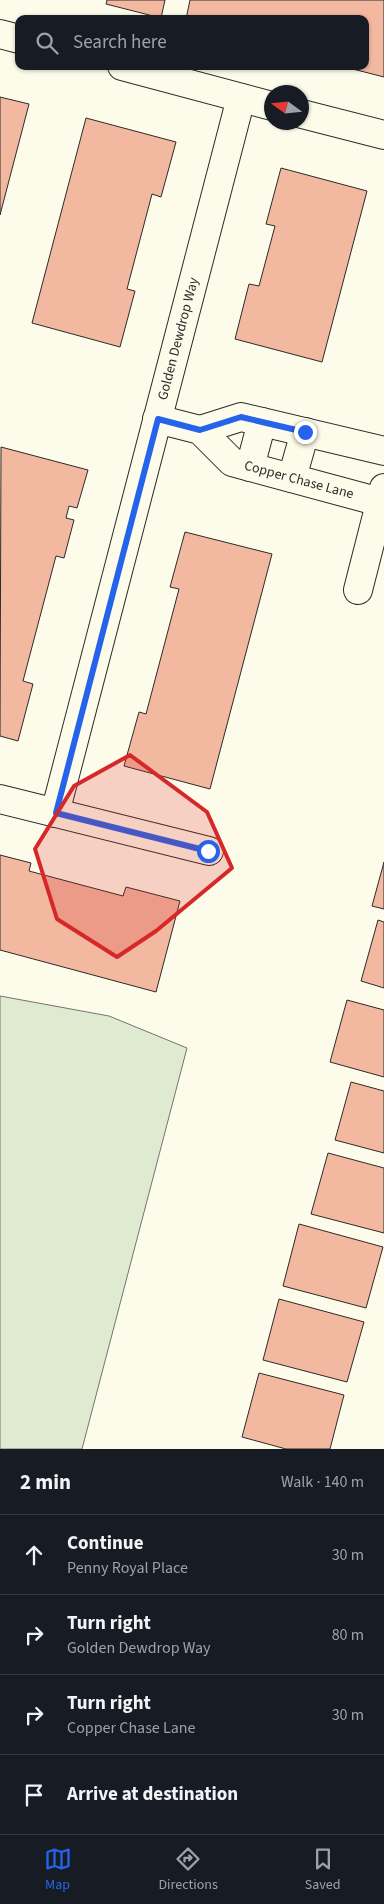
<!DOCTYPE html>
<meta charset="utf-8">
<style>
:root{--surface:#171b24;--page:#20242c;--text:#f1f3f6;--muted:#9ea1a6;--line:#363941;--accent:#2563eb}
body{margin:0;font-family:"Source Sans 3",sans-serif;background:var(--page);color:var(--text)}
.compass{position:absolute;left:264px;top:85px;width:45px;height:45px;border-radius:50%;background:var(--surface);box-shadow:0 1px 4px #0004;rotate:285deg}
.stop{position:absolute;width:15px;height:15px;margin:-11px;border:4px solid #2563eb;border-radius:50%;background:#fff}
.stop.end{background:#2563eb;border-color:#fff;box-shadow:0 1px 5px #0008}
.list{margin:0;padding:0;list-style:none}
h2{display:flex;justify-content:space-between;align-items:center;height:65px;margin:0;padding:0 20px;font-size:21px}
h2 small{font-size:16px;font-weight:400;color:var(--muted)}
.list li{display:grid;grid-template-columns:32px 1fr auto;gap:15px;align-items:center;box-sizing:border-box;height:80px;padding:0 20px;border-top:1px solid var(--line)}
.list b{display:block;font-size:19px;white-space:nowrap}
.list p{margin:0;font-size:16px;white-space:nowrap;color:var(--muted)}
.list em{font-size:16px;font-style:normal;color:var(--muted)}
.icon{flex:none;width:28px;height:28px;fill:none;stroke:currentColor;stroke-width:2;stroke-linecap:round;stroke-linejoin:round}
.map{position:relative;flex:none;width:384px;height:1449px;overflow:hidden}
.search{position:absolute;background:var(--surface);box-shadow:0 1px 4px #0004;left:15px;right:15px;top:15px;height:55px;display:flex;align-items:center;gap:12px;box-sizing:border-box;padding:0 18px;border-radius:10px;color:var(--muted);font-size:19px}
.sheet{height:385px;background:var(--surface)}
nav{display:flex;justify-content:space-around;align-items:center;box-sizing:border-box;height:70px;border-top:1px solid var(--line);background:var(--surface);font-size:14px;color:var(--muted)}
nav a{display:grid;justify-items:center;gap:2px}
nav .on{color:var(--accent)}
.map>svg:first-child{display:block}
</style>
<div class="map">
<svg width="384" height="1449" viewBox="0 0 384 1449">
<rect width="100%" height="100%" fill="#fdfbea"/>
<path fill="#deebd1" stroke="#74746e" d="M0,996L109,1016L187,1048L82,1449H0Z"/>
<path fill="#f2b8a0" stroke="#2b2b2b" d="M107,0H165L161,18L106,4Z
M190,0H384V77L341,66H365V19H186Z
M0,97L29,104L0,215Z
M86,118L176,142L161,197L152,194L127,289L135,291L120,347L32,323Z
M281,168L367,191L322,362L235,339L249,284L259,286L275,226L266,224Z
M1,447L88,470L77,508L69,506L66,518L74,520L64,558L56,556L23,681L33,684L18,741L0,736Z
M185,532L272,554L210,789L124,766L139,712L146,714L179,589L170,587Z
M0,855L31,863L29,871L123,896L126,887L180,901L156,992L0,950Z
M384,862V909L372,906Z
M378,920L384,922V988L361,981Z
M347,1000L384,1010V1077L330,1062Z
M351,1082L384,1091V1153L335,1140Z
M328,1153L384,1168V1233L311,1214Z
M299,1224L383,1247L366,1308L283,1286Z
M279,1299L364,1322L347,1382L263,1360Z
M259,1373L344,1395L330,1449H286L242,1437Z"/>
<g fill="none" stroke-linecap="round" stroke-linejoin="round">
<g stroke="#2b2b2b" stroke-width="30">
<g id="minor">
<path d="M0,34L19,39"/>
<path d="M122,66L272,106"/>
<path d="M302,114L384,135"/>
<path id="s1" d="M157,419L200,430L232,462L380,502"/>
<path d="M200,430L241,417L384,451"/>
<path d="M250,467L262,422"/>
<path d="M292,478L305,432"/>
<path d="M358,590L384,488"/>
<path d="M0,799L209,851"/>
<path id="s2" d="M55,813L241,98"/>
</g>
</g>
<use href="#minor" stroke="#fdfbea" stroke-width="28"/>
</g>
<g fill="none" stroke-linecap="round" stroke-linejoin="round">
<path stroke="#2563eb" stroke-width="6" d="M208,851L56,813L158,419L200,430L241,417L305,432"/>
</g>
<path fill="#d62828" fill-opacity="0.2" stroke="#d62828" stroke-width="4" stroke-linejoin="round" d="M130,755L207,812L232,868L156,931L117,957L57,919L35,849L74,786Z"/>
<g text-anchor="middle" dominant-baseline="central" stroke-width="4" stroke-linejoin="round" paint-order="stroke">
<g font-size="14" fill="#2b2b2b" stroke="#fdfbea">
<text stroke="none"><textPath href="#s2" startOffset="490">Golden Dewdrop Way</textPath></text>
<text stroke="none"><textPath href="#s1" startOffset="159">Copper Chase Lane</textPath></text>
</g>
</g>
</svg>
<svg class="compass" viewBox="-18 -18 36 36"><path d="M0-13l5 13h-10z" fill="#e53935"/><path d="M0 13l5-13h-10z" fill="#9ea1a6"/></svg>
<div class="stop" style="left:208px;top:851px"></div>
<div class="stop end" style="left:305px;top:432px"></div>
<div class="search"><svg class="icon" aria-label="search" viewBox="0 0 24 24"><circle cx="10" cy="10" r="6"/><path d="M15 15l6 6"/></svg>Search here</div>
</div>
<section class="sheet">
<h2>2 min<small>Walk · 140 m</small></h2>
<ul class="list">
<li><svg class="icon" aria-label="ahead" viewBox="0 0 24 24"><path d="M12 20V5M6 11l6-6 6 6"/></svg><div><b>Continue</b><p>Penny Royal Place</p></div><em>30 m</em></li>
<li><svg class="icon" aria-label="right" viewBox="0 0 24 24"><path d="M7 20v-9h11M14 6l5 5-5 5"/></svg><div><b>Turn right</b><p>Golden Dewdrop Way</p></div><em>80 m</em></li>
<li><svg class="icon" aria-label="right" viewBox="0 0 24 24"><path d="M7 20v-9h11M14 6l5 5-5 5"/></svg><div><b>Turn right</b><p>Copper Chase Lane</p></div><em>30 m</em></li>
<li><svg class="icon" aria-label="arrive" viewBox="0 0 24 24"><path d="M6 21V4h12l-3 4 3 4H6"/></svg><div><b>Arrive at destination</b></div></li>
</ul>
</section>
<nav>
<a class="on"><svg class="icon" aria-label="map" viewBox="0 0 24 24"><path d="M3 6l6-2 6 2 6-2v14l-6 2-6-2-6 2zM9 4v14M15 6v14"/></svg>Map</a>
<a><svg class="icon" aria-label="directions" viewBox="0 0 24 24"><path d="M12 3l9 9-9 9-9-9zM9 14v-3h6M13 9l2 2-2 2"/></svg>Directions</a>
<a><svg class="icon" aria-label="saved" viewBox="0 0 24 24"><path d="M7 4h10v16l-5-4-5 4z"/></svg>Saved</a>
</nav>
